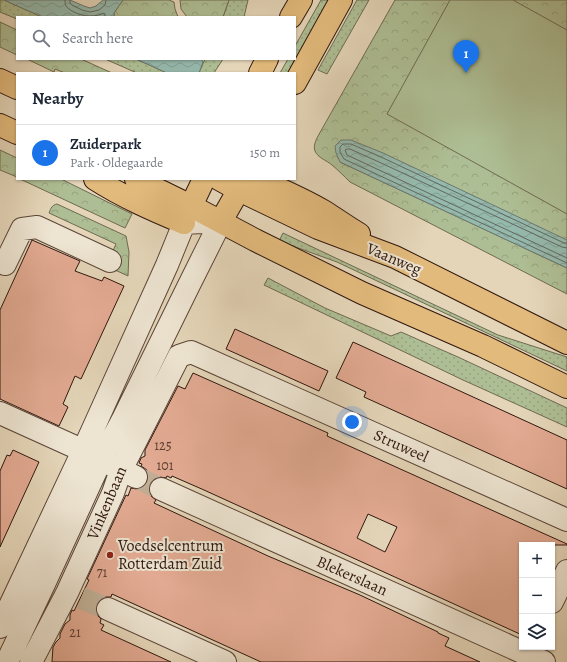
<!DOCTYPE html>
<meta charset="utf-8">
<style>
:root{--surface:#fff;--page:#f2f2f3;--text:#1f2937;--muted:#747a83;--line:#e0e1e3;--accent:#1a73e8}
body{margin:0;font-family:Alegreya,serif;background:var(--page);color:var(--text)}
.controls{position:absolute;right:12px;bottom:12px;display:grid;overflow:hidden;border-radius:0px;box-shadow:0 1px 3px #0004}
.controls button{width:36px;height:36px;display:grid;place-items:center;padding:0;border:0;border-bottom:1px solid var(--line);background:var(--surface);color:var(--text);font:20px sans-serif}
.you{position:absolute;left:352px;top:422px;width:14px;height:14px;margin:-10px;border:3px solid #fff;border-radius:50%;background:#1a73e8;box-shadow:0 0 0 6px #1a73e833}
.badge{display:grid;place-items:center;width:26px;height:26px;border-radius:50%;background:var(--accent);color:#fff;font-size:13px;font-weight:700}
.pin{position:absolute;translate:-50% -33px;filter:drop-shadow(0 1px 2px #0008)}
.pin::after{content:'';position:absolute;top:21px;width:14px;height:12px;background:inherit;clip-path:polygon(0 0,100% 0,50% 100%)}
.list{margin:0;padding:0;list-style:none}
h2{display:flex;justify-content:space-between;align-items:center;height:52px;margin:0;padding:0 16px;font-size:17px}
h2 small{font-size:13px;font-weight:400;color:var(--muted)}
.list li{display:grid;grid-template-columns:26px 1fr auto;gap:12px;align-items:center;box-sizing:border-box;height:56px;padding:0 16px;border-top:1px solid var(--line)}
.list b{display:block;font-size:15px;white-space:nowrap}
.list p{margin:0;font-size:13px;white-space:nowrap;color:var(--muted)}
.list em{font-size:13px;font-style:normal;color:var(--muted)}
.icon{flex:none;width:22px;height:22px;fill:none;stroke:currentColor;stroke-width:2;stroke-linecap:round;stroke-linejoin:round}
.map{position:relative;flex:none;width:567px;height:662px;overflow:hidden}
.search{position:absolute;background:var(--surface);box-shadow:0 1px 3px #0004;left:16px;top:16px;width:280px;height:44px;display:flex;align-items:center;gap:10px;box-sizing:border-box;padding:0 14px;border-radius:0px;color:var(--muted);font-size:15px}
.panel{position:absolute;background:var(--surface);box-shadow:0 1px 3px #0004;left:16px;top:72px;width:280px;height:108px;border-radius:0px}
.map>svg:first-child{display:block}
</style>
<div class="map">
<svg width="567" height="662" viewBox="0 0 567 662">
<defs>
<pattern id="grass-dots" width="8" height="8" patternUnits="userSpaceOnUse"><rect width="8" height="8" fill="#aebe94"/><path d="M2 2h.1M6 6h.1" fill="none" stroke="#96a37e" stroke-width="1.8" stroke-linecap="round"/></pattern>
<pattern id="forest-crowns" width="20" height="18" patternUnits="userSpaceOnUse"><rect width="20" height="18" fill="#aebe94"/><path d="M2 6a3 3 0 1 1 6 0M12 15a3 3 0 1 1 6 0" fill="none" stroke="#96a37e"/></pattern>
<pattern id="water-waves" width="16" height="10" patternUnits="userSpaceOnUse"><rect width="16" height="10" fill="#95b9ad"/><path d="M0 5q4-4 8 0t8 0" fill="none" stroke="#819e94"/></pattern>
</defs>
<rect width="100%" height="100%" fill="#e4d5b8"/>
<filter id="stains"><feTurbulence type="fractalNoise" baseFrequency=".005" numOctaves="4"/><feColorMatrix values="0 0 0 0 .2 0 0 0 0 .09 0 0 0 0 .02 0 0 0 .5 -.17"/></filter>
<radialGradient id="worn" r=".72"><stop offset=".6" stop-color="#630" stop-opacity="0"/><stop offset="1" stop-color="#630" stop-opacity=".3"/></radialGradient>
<path fill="url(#grass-dots)" stroke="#6e6a52" d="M0,0H4L42,17H17V19L0,12Z
M229,0H248L244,17H223Z
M321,0H334L295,73H280L288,59H295V46Z
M357,0H369L327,74L318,70Z
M105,59H136L167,73H137Z
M205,59H223L214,73H199Z
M283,233L498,335L567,357V371L337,262L279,241Z
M268,278L325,308L391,336L401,332L458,357L567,408V427L463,380L264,285Z"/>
<path fill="url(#forest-crowns)" stroke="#6e6a52" d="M123,0H169L174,2L175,9L178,17H114V13Z
M180,0H229L223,17H187L181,9Z
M395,0H567V261L340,162L567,268V294L350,182C344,176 338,170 332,165C326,160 318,158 315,151C313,146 316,140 318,136Z
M0,22L17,30V55L0,47Z
M27,59H81L112,73H65L55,69L54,72Z
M0,150L17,158V177L0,170Z
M20,179H61L132,214L125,228Z
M57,204L126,236L129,252L128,276L113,269L111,255L116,244L49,213C51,208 52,205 57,204Z"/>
<path fill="#aebe94" stroke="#6e6a52" d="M450,0H513L567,30V214L387,114Z"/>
<path fill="url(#water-waves)" stroke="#6c786e" d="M4,0H70L84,6L90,8L96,6L103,0H123L114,13V17H42Z
M136,59H201L203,62L199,73H167Z
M341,140H351L383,153L567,240V268L340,162L336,153L335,146Z"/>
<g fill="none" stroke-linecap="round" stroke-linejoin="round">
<path stroke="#62685e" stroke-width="1" d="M65,0C65,3 65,4 66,6C70,12 85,17 91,16C95,16 100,15 104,13L105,14V17
M70,0V3L72,5L82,10L90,12L99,10L105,5L106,0
M567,243H564L381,157L351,144H343L340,147V152L344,159L567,263
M567,248L562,247L379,162L350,149H347L345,150L347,155L567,258"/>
</g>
<path fill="#e2aa92" stroke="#2f170f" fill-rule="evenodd" d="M32,240L80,261L75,271L102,281L104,277L124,286L81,379L75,376L63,404L68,407L59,426L0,399V310Z
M235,329L328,371L319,391L226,349Z
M353,342L567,440V489L364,397L366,392L336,378Z
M193,373L328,433L327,436L567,544V545H522V635L204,490L172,476L171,478L167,476L166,478L160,477L154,479L150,484L149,491L151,496L156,500L154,503L268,556L360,595L438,632V633L449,638L445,646L480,662H261L112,594L111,597H106L101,599L96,604V611L98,616L101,619L100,623L104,625L101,630L171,662H52L53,647L56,642L60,638V634L65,624L70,620V615L72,610L74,611L89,580L87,579L126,495L128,496L131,488L137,489L143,488L147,482L148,476L147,470L141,466L142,464L139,463L141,458L145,456V450L178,386L185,389ZM368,514L397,527L385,552L357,538Z
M13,450L39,462L0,547V471L7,455L10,456Z"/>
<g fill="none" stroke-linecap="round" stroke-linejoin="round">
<path stroke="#c0af96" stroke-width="22" stroke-dasharray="22 11" stroke-linecap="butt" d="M136,477L161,489
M81,598L108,609"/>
<g stroke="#5c4639" stroke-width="24">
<path id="minor" d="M0,261L5,264L22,229L37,227L110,261
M0,413L73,446L136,477
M161,489L544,662
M552,602L567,571
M108,609L225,662
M0,627L83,451L167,265L189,211
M7,662L44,584L101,460L122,421L190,283L221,221L184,223
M31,662L67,593L113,493L121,470L179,356L191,352L567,520"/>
</g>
<g stroke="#2f170f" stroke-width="24">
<path id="major" d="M291,17L301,0
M260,73L267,59
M295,83L341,0
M191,206L204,179
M221,221L245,179"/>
</g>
<g stroke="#2f170f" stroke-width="24">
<path id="highway" d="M0,80L17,88
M0,125L17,133
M95,179C123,197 153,210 184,223
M136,179L191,206L255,240L362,293L483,346L567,387
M219,179L239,190L318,228L395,257L567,343
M257,179C280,189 303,199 325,212C336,219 347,227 359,234"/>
</g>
<use href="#minor" stroke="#ede4d1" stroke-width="22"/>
<use href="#major" stroke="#e2ba7c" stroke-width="22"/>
<use href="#highway" stroke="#e2ba7c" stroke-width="22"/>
</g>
<circle fill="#8f2418" stroke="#ede4d1" stroke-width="1.5" cx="110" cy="555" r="4"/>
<g text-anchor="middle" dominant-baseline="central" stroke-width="4" stroke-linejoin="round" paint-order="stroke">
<g font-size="14" fill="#5c3c30">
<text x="163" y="445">125</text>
<text x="165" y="465">101</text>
<text x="102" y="572">71</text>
<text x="75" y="632">21</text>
</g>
<g font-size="16" fill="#2f170f" stroke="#ede4d1">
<text transform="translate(394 259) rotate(23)">Vaanweg</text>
<text transform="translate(401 446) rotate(24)">Struweel</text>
<text transform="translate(107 503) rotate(-67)">Vinkenbaan</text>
<text transform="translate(352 576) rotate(24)">Blekerslaan</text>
</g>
<g font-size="16" fill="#2f170f" stroke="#ede4d1" text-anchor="start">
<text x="118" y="546">Voedselcentrum<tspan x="118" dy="18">Rotterdam Zuid</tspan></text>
</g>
</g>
<rect width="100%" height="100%" filter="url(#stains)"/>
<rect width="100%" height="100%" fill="url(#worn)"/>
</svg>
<div class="controls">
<button>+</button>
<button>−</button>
<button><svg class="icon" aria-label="layers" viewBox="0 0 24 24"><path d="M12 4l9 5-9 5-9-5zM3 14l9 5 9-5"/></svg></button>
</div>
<div class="you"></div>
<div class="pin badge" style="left:466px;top:73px">1</div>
<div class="search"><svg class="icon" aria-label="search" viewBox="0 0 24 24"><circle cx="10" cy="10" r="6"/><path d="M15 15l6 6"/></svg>Search here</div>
<section class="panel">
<h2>Nearby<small></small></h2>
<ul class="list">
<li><span class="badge">1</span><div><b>Zuiderpark</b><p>Park · Oldegaarde</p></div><em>150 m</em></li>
</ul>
</section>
</div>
